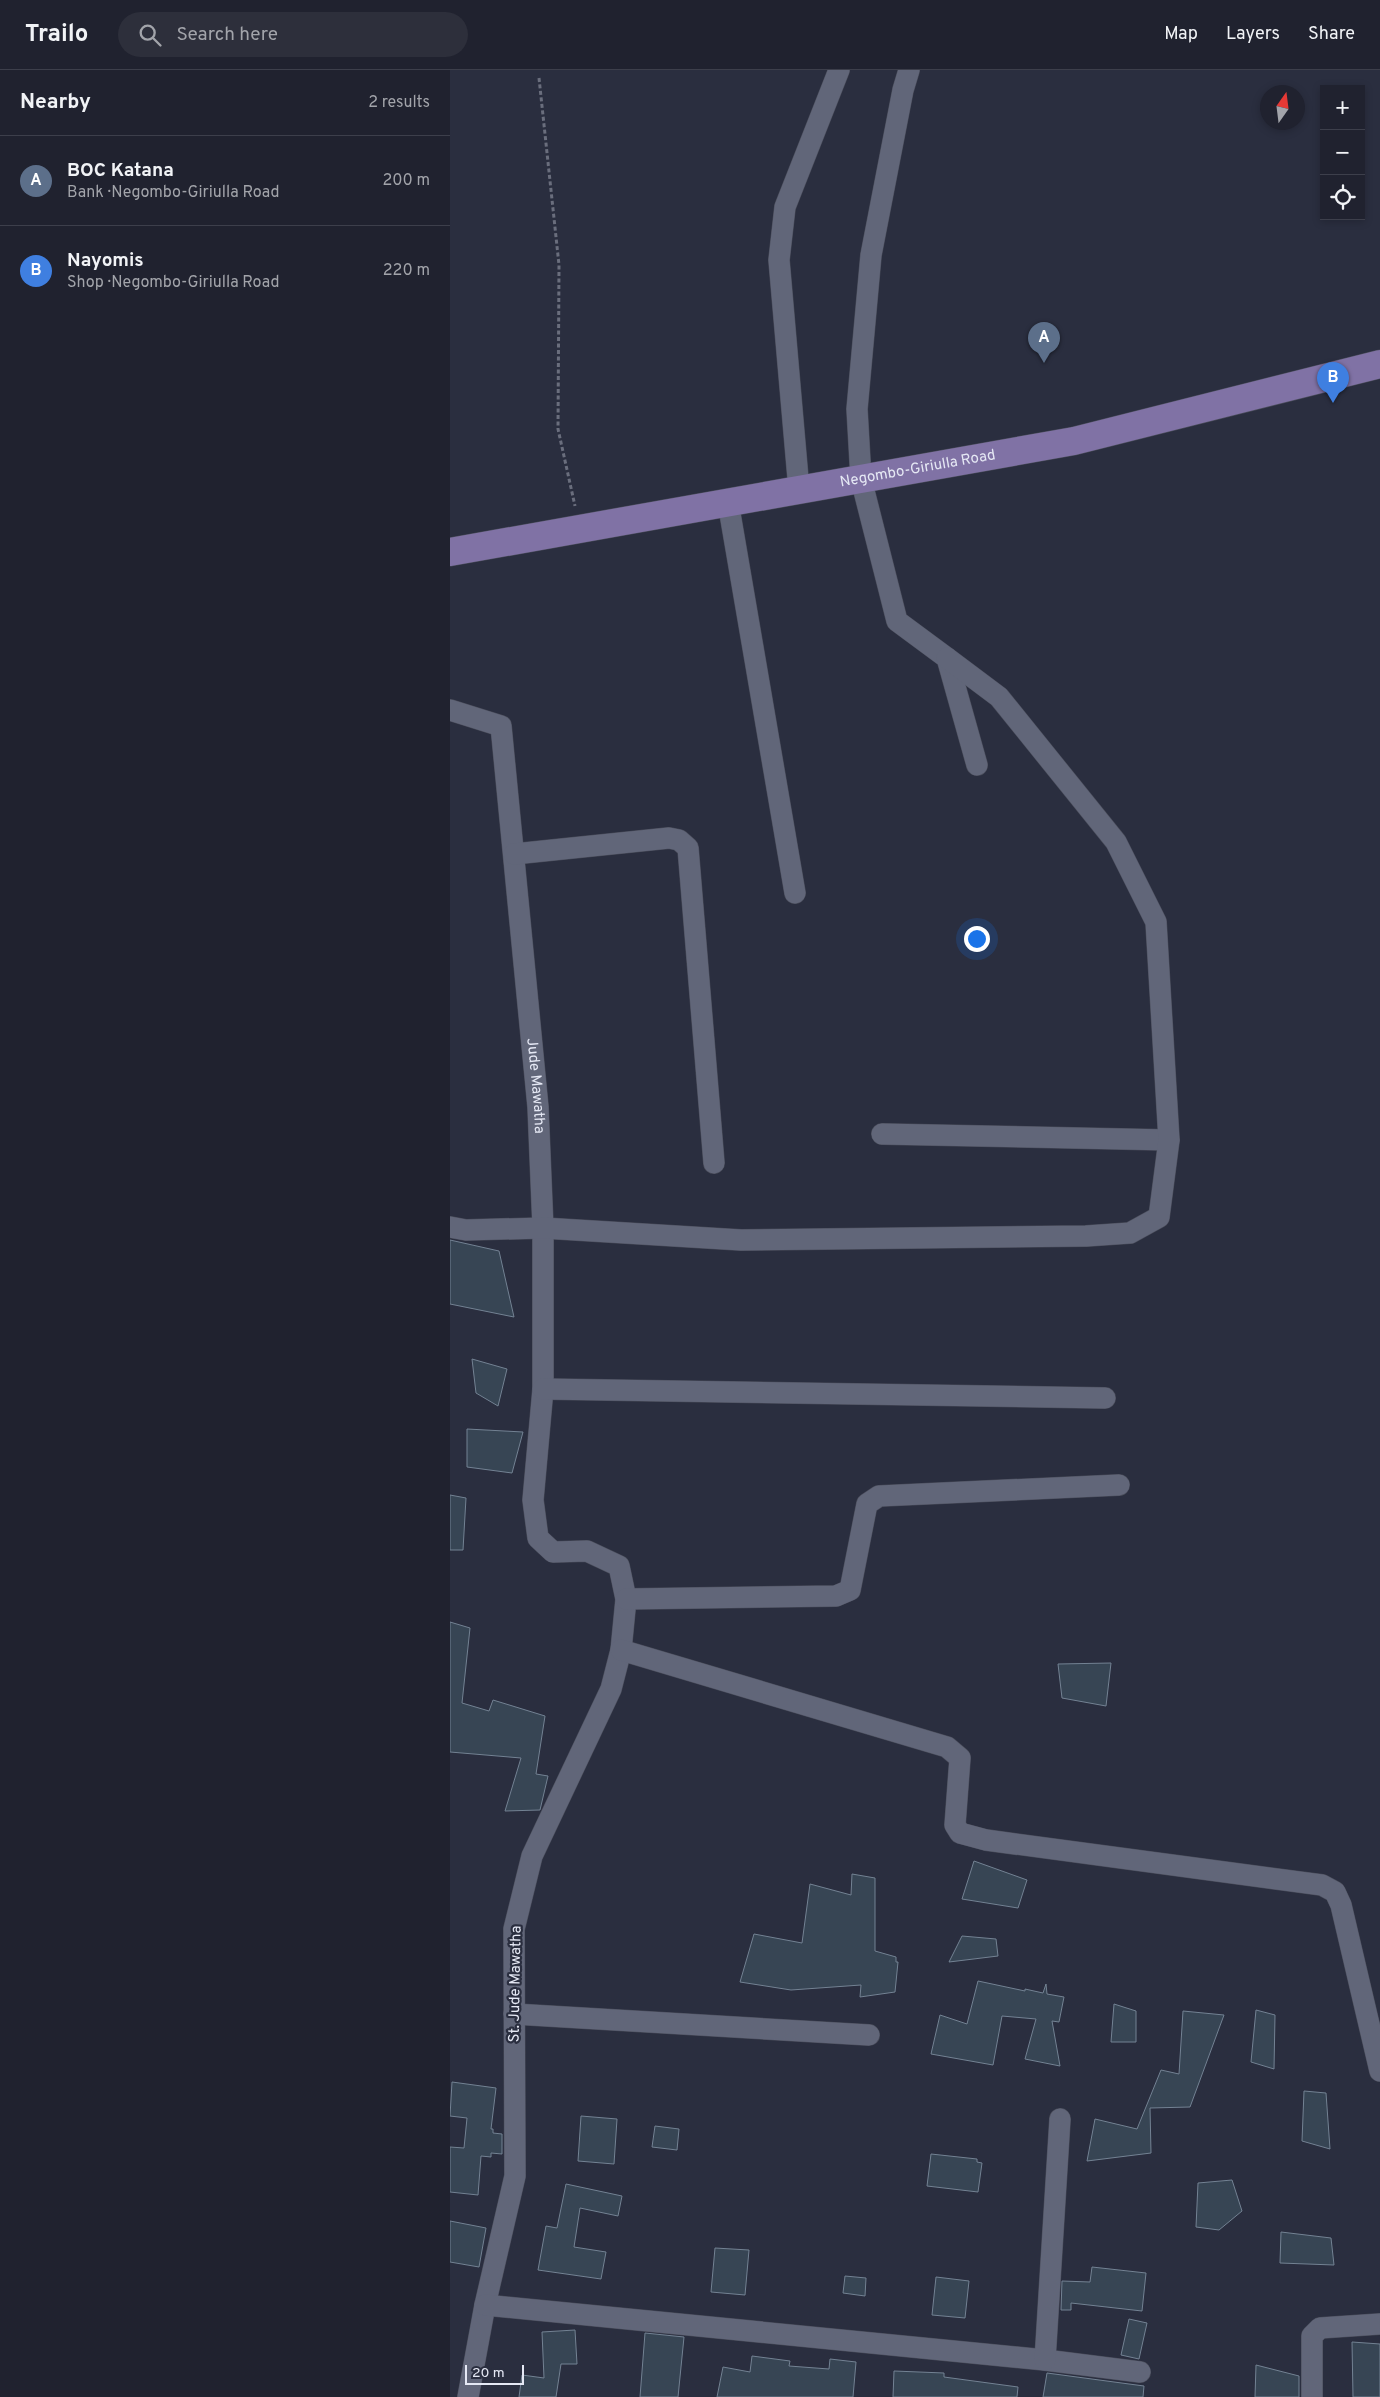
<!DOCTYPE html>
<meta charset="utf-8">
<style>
:root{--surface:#20222f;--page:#2d2f3b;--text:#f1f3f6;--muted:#a2a4aa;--line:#3d3f4b;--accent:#51d674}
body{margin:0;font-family:Overpass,sans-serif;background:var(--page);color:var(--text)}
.controls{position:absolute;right:15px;top:15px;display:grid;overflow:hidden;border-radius:0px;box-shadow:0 2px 8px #0003}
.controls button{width:45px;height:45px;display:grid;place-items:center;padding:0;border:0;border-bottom:1px solid var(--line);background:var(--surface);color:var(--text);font:25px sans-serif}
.compass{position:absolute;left:810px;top:15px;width:45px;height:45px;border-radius:50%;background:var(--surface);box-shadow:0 2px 8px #0003;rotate:14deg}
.scale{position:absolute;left:15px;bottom:12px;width:59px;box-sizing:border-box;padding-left:5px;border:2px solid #e5e8f4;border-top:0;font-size:14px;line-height:18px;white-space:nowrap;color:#e5e8f4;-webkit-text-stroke:4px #2a2e3f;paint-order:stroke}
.you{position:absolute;left:526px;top:868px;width:18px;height:18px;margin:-12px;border:4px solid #fff;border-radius:50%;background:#1a73e8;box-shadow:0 0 0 8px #1a73e833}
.badge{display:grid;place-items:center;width:32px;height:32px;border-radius:50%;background:var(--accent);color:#fff;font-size:16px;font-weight:700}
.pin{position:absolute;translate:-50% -41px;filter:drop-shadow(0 1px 2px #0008)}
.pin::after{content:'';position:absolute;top:26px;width:18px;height:15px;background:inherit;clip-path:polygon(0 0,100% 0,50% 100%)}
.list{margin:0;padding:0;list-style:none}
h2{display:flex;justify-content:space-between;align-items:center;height:65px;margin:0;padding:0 20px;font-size:21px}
h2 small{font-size:16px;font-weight:400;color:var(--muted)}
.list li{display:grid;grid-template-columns:32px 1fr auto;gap:15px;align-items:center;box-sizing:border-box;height:90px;padding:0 20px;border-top:1px solid var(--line)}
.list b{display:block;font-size:19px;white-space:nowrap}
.list p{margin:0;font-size:16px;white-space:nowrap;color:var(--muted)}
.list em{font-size:16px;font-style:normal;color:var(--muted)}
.icon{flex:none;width:28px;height:28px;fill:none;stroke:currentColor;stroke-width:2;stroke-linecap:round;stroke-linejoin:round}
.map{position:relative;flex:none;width:930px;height:2327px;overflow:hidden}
header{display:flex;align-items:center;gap:30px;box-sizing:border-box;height:70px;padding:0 25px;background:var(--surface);border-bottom:1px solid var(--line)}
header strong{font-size:24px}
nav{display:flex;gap:28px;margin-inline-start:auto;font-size:18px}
.search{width:350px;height:45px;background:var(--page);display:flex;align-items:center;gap:12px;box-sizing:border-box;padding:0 18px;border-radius:28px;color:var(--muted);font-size:19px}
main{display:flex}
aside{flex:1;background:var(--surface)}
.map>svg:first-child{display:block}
</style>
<header>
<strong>Trailo</strong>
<div class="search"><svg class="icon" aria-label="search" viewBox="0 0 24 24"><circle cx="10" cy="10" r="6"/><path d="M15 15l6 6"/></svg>Search here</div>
<nav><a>Map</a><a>Layers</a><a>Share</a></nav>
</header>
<main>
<aside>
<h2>Nearby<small>2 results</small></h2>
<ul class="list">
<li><span class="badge" style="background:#5c6f8a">A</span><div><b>BOC Katana</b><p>Bank · Negombo-Giriulla Road</p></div><em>200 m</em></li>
<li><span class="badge" style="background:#3f7fe0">B</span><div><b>Nayomis</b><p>Shop · Negombo-Giriulla Road</p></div><em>220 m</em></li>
</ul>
</aside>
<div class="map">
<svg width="930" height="2327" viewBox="0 0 930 2327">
<rect width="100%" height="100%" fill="#2a2e3f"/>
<path fill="#374554" stroke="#738293" d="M0,1170L49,1181L64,1247L0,1234Z
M22,1289L57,1299L48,1336L26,1323Z
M17,1359L73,1362L62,1403L17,1397Z
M0,1425L16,1428L13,1480H0Z
M0,1552L20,1558L12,1633L39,1641L43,1630L95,1646L86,1704L98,1706L90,1740L55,1741L71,1688L0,1682Z
M661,1593L656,1636L612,1628L608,1594Z
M524,1791L577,1810L568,1838L512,1829Z
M402,1804L425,1808V1881L446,1887V1892H448L445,1922L410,1927L411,1915L341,1920L290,1912L304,1864L352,1873L360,1814L401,1825Z
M512,1866L546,1869L548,1886L499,1892Z
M528,1911L575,1921V1919L593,1923L596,1914L597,1924L614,1927L609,1952L602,1951L610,1996L575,1989L586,1949L552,1946L543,1995L481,1984L490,1945L517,1954Z
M664,1934L686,1941V1972H661Z
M806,1940L825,1945L824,1999L801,1992Z
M733,1941L774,1945L740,2037L700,2038L701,2083L637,2091L645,2049L687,2059L711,2000L729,2004Z
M2,2012L46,2018L41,2059H43V2063L52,2064V2084L41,2083V2087L31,2086L28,2125L0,2122V2077L14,2078L17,2048L0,2046Z
M854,2021L876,2023L880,2079L852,2071Z
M131,2046L167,2049L164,2094L128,2091Z
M205,2056L229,2059L227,2080L202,2077Z
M481,2084L527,2089V2092L532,2093L528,2122L477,2116Z
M782,2110L792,2141L769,2160L746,2157L748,2113Z
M116,2114L172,2126L168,2146L130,2138L124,2177L156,2182L151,2209L88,2200L96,2156L107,2158Z
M0,2151L36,2158L29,2197L0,2192Z
M831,2162L881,2168L884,2195L830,2193Z
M265,2178L299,2180L295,2225L261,2222Z
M642,2197L696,2203L692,2241L621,2233V2240H611L612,2211L640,2212Z
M395,2206L416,2208L415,2226L393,2223Z
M486,2207L519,2211L515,2248L482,2245Z
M679,2249L697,2253L689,2289L671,2285Z
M125,2260L127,2294H111L106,2327H69L72,2305L94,2308L92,2262Z
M195,2263L234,2267L228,2327H190Z
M902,2272L930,2274V2327H903Z
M302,2286L340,2291L339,2296L379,2299L380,2289L406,2292L403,2327H267L273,2297L300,2302Z
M806,2295L849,2306V2327H805Z
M444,2301L494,2303V2307L568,2317L567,2327H443Z
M597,2303L694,2316L693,2327H593Z"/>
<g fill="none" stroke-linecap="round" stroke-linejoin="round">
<g stroke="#4a4d5b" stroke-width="22">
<g id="street">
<path d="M459,0L453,20L421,185L407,339L411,409L447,551L497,588L527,695"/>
<path d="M349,420L329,190L335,137L389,0"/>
<path d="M278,432L345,823"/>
<path id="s1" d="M0,640L51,656L88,1037L93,1158V1319L83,1430L88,1468L103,1482L137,1481L169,1496L176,1529L171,1580L161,1619L82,1786L64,1859L65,2106L35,2235L18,2327"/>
<path d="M64,784L219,768L229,770L238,778L264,1093"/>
<path d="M432,1064L719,1070"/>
<path d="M0,1157L16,1160L93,1158L291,1170L636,1166L680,1163L709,1147L719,1070L706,852L666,772L549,627L497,588"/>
<path d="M93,1319L655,1328"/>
<path d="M176,1529L386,1526L400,1520L417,1434L429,1426L669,1415"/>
<path d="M171,1580L497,1677L510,1688L505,1755L510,1763L536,1770L872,1815L885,1822L891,1835L930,2001"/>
<path d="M64,1944L419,1965"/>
<path d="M35,2235L595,2290L690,2302"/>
<path d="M595,2290L610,2049"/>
<path d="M862,2327V2266L870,2258L930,2254"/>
</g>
</g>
<g stroke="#4a4d5b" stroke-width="29">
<g id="primary">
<path id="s2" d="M0,482L624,371L930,294"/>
</g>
</g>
<path stroke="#6a6e7d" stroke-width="3" stroke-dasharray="4 2.5" stroke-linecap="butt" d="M89,8L109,195L108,359L125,436"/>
<use href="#street" stroke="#616679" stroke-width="21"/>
<use href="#primary" stroke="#8072a5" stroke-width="28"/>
</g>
<g text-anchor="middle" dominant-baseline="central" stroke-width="4.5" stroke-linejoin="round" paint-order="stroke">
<g font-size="15" fill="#e5e8f4" stroke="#2a2e3f">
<text stroke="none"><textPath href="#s2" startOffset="475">Negombo-Giriulla Road</textPath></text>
<text stroke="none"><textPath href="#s1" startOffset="415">Jude Mawatha</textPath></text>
<text transform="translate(66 1914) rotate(-89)">St. Jude Mawatha</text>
</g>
</g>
</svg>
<div class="controls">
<button>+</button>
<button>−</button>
<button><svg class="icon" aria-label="locate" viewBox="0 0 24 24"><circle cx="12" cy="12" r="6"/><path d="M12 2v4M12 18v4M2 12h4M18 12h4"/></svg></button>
</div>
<svg class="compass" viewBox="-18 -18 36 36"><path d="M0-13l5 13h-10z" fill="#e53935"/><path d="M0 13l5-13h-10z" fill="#a2a4aa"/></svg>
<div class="scale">20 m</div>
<div class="you"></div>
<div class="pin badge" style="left:594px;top:293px;background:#5c6f8a">A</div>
<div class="pin badge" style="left:883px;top:333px;background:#3f7fe0">B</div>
</div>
</main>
